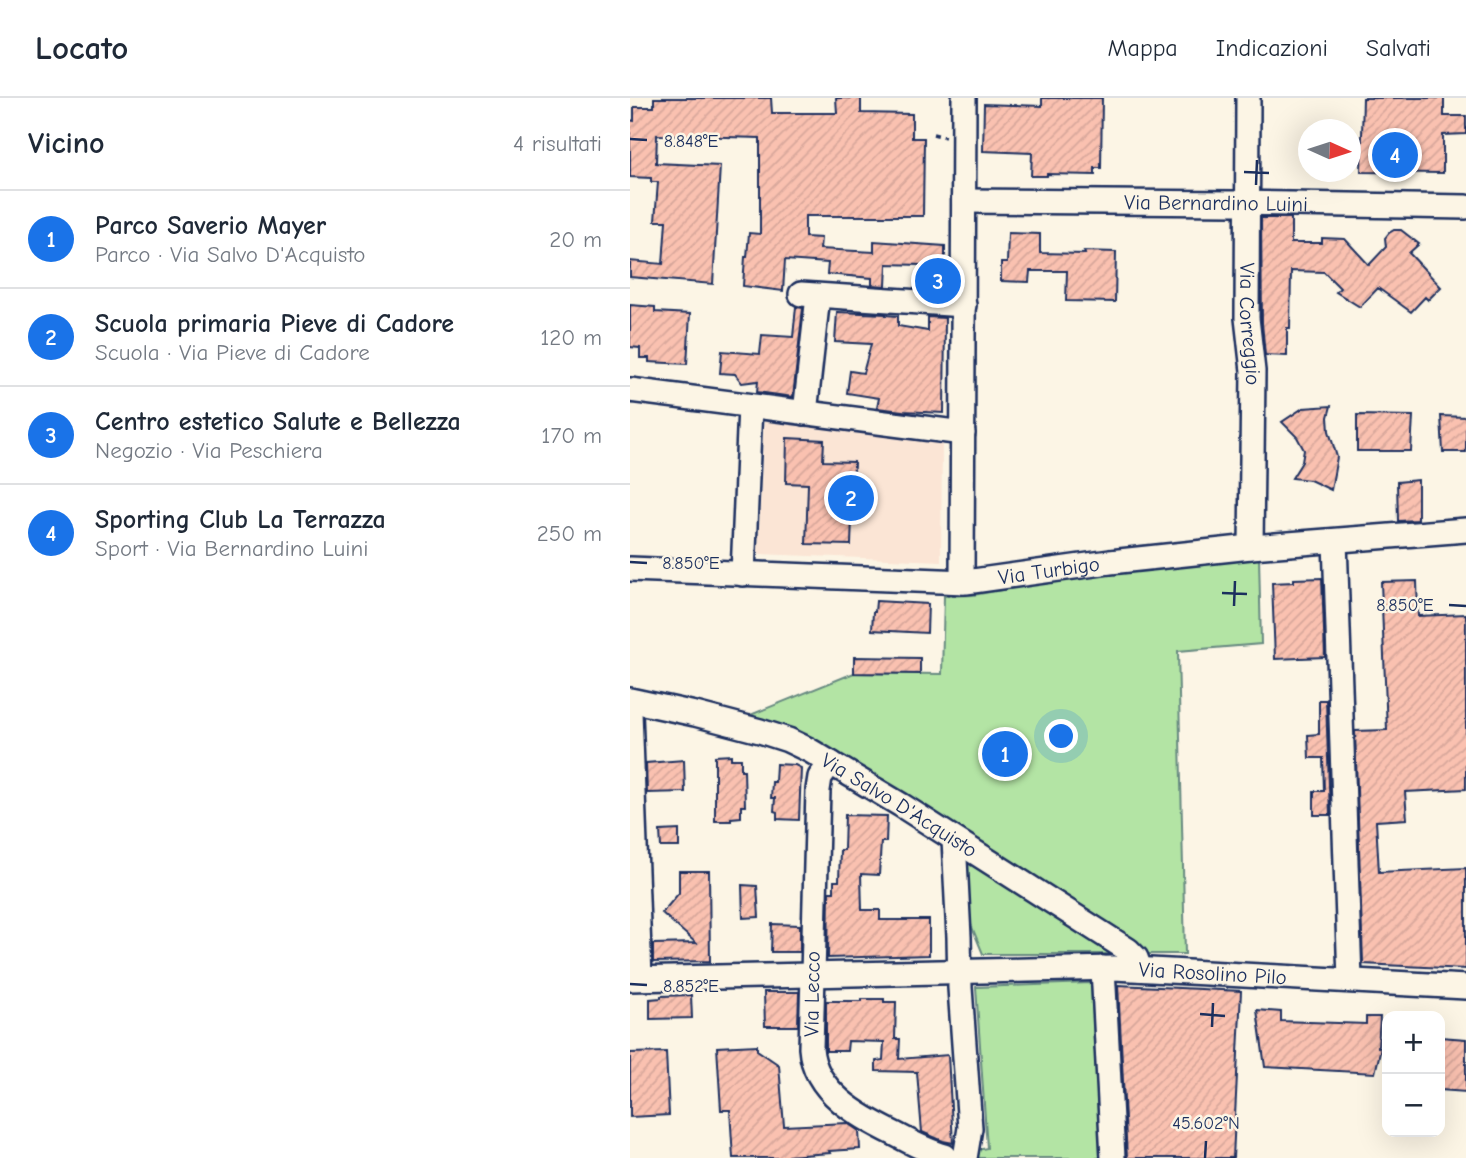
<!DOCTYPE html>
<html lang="it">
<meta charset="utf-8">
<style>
:root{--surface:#fff;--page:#f6f6f7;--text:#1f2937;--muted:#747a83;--line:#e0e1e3;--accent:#1a73e8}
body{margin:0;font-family:"Comic Neue",sans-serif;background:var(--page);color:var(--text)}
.controls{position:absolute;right:21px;bottom:21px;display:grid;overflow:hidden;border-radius:14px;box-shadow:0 7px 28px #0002}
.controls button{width:63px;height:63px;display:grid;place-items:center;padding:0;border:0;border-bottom:2px solid var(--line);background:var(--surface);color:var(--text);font:35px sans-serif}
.compass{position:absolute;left:668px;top:21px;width:63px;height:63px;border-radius:50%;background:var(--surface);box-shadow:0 7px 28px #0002;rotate:93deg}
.you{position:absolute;left:432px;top:639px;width:24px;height:24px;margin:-18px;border:5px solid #fff;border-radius:50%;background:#1a73e8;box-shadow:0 0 0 10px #1a73e833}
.badge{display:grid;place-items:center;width:46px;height:46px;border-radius:50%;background:var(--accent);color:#fff;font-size:23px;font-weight:700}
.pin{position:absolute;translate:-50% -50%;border:4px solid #fff;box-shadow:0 2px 7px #0006}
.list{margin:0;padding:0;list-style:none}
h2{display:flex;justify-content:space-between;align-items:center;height:91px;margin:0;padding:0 28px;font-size:30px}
h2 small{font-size:23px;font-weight:400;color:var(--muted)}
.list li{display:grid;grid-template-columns:46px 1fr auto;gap:21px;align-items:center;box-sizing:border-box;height:98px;padding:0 28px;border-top:2px solid var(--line)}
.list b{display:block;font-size:26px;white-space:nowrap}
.list p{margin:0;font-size:23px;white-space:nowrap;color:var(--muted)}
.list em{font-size:23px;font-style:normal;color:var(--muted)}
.map{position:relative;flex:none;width:836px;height:1060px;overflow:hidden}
header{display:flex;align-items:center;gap:42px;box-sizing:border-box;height:98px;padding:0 35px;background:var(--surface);border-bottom:2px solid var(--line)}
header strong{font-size:33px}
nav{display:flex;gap:38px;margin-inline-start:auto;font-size:24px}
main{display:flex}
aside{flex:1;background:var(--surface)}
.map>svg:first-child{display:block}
</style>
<header>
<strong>Locato</strong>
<nav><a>Mappa</a><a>Indicazioni</a><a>Salvati</a></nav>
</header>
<main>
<aside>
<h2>Vicino<small>4 risultati</small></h2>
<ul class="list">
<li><span class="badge">1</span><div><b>Parco Saverio Mayer</b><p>Parco · Via Salvo D'Acquisto</p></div><em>20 m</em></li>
<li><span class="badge">2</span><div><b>Scuola primaria Pieve di Cadore</b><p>Scuola · Via Pieve di Cadore</p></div><em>120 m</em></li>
<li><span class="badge">3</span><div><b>Centro estetico Salute e Bellezza</b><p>Negozio · Via Peschiera</p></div><em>170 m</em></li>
<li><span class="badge">4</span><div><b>Sporting Club La Terrazza</b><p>Sport · Via Bernardino Luini</p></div><em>250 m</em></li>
</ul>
</aside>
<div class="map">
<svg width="836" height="1060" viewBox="0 0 836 1060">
<defs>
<pattern id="building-hatch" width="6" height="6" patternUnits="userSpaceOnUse" patternTransform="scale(1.75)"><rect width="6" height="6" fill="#fac1b0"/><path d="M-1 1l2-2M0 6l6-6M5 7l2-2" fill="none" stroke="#d6a69a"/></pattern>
</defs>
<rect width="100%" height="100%" fill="#fcf5e5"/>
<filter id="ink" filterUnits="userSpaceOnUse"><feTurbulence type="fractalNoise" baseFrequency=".0143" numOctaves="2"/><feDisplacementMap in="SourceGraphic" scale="14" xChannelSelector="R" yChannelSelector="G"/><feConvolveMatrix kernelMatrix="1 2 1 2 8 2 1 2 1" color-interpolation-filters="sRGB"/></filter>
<g filter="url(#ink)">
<path fill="#fbe5d5" d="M134,322L312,344L311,463L128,456Z"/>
<path fill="#b3e4a4" stroke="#678a81" stroke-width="2" d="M629,458L631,546L548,553L555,856H353L337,817L331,739L113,620L224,575L312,576L314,498L343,497L456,477Z
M461,885L471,1060H344L347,1057V1052L357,1050L346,889Z"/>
<path fill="url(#building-hatch)" stroke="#1b2f5e" stroke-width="2" d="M24,0H141L142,15H207L206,0H231V15L282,16V40H294L293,118H175V139L191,140L190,151L244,154V143L315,148V192L290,190L291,167L257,166L256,188L242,187V180L197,176L198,165L155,162L153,193L113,188L115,159H117L119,135L130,136V40L27,37L26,65L90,68L83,186L0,179V163L33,166L36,123H25L28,84H21V80L0,79V22L4,23V9H24Z
M412,0H472L471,70H465V77L417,76V78H401L402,55L353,53L354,6L412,8Z
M733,0H814V18H836V36L813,37V75L731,74Z
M631,120H661V145H692V140L715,141L739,167L756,149L755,140L759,135L764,132H771L789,146L779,155L811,189L798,202L795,199L781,214L748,190L730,209L706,194L710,190L694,174L661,173L660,230H657V258L635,257L632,225Z
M378,135L410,136V155L455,156L454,153L486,154L485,204L436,203L437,173H400L399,184L371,183V165H377Z
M0,207L25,209V214L60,216L57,266L19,264V260H10V250L0,249Z
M166,209L173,210L163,299L127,294L128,283L112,285L105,276L90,275L92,253L130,256L132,237L163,239Z
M207,214L256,216V217L268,218V228L298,233V219L315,220L314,315L273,313L247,310L249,300L217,295L220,273L233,275L241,246L205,244Z
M701,308L698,319L699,333L707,359L701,392L680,382L662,380L672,364L674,352L667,339L652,324L673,310Z
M727,317L783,318L781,353H727Z
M811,318L836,319V354H813Z
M157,340L194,342L193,363L224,364L221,447L176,446L178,386L156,385Z
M788,382V422L768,423L767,384Z
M692,480L695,559L645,561L642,485L664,484V481Z
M787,483L788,518L836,516V691L775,694L777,721L746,723L749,774L836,770V871L733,866L725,633L757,632L751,484Z
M246,503L298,506L297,535L242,532L243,514H245Z
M224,559L290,560V576L224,575Z
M689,602H696L700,717H684V693H694L693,660H679L678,637L689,636Z
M101,657V661H111V672H114L115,708H111V719L101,720V723H85V658Z
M54,662L55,694L17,695L16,665Z
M146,666L165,667L171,670L169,722L147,721V714L144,713L145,700H141L142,684H145Z
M215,717L257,718L256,744H251L249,777L231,776L232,812H250V822H299V857L198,860L199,794H204V783H209L210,752H214Z
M49,732V749H31L30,733Z
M49,773H79L80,863L23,864V846L66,845L32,815L49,795Z
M112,787L127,788L129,819L113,820Z
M142,826L170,827V854H141Z
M488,887L611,893L603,1060H497Z
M134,894H169L168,928H135Z
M61,897L62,920L20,921V901L31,900V898Z
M232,901H254V904H266L265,941H270L269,961L318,957L323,1045L313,1043L292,1034L287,974L246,973V963L253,962L254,944L218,943L217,953H196V903H232Z
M627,912L651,914V923L736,926V919H750L748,949L751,950L745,975L635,969Z
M810,939L836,941V994L810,992Z
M127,947V952L149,967L154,1028L217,1025L229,1033L230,1051L199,1053L200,1055L158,1058V1060H103L100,1012H91L87,949Z
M36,954L39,1017L0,1019V955Z"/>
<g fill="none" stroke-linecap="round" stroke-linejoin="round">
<g stroke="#1b2f5e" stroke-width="28">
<g id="minor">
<path id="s1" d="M618,0L617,220L623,273L621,449"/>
<path id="s2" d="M334,103L605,105L836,109"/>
<path d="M171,196L334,207"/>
<path d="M0,292L333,335"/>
<path d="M175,315L188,198"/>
<path d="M705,443L720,882"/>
<path id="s3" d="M0,471L336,484L480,464L621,449L836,432"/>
<path d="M113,476L120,308"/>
<path d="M332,484L334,0"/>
<path id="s4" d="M0,602L65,616L130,633L158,642L179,652L271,707L498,852L506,860L510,871"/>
<path d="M0,614L10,880"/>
<path d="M201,665L190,679L188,692L181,950C184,994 230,1019 265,1036C282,1045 297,1053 315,1058"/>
<path d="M324,742L329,839L330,890L340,1030L335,1060"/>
<path d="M473,870L483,1060"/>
<path id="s5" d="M0,881L484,870L836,889"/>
</g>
</g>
<path stroke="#1b2f5e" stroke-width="3.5" stroke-dasharray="5 5" stroke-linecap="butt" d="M303,36L315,39"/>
<use href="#minor" stroke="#fcf5e5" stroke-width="23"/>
</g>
</g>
<path fill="none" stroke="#1b2f5e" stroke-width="2.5" d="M0,41L17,42M614,74L639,75M626,87L627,62M0,464L17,465M592,495L617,496M819,507L836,508M604,508L605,483M0,886L17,887M570,916L595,918M582,929L583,905M575,1060L576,1043"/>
<g text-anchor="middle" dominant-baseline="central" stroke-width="5" stroke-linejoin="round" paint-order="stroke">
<g font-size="21" fill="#1b2f5e" stroke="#fcf5e5">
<text stroke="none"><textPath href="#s2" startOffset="252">Via Bernardino Luini</textPath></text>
<text stroke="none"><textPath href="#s1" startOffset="226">Via Correggio</textPath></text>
<text stroke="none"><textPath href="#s3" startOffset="420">Via Turbigo</textPath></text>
<text stroke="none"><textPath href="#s4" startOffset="292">Via Salvo D'Acquisto</textPath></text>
<text stroke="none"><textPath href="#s5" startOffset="583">Via Rosolino Pilo</textPath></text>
<text transform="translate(182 896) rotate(-89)">Via Lecco</text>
</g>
</g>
<g font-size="18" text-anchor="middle" fill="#1b2f5e" stroke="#fcf5e5" stroke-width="5" stroke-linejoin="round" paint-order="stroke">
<text x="61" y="49">8.848°E</text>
<text x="61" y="471">8.850°E</text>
<text x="775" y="513">8.850°E</text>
<text x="61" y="894">8.852°E</text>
<text x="576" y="1031">45.602°N</text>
</g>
</svg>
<div class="controls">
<button>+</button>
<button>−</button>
</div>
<svg class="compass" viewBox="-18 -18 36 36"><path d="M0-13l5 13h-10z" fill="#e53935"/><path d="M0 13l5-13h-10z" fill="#747a83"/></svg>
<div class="you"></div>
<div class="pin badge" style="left:375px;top:656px">1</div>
<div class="pin badge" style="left:221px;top:400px">2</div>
<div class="pin badge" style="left:308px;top:183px">3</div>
<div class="pin badge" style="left:765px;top:57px">4</div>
</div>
</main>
